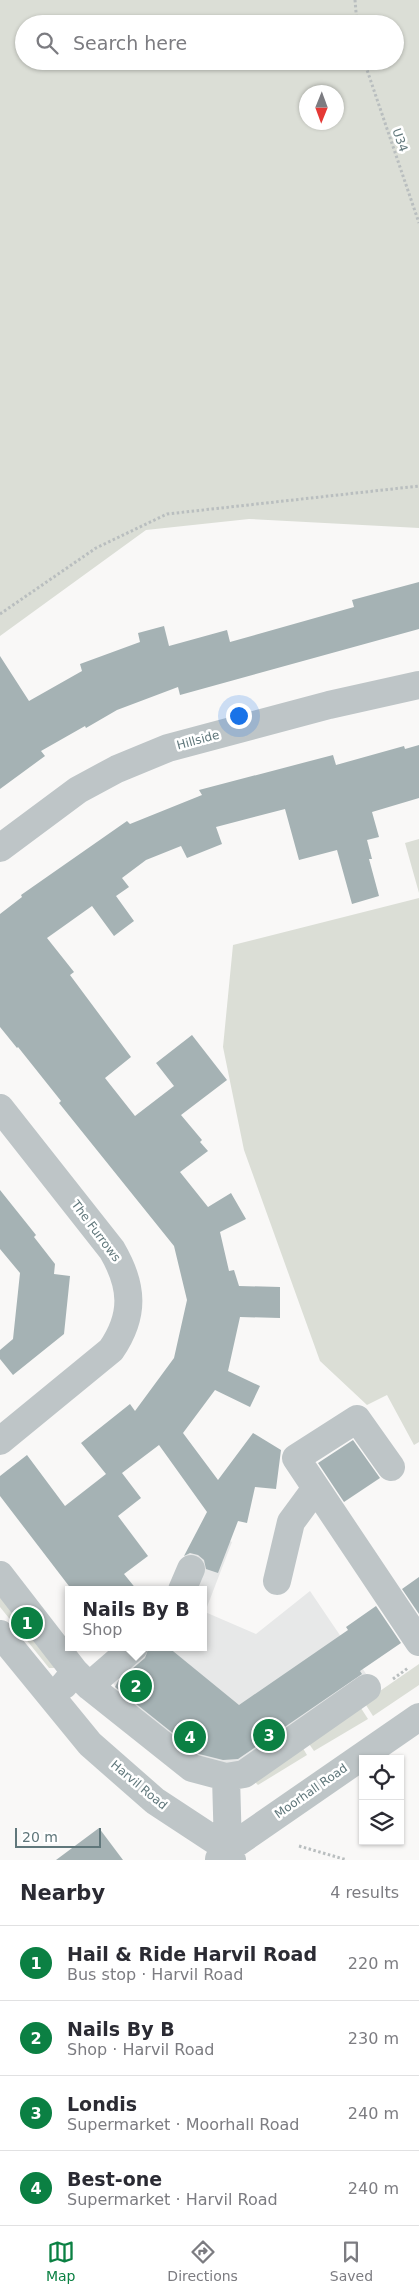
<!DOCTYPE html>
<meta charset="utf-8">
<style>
:root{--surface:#fff;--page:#f2f2f3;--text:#2b2b33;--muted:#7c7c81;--line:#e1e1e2;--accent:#0b8043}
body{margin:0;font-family:"DejaVu Sans",sans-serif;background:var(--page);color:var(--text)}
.controls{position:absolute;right:15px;bottom:15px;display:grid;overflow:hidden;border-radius:0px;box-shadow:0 1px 4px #0004}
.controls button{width:45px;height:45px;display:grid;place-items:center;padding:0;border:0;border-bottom:1px solid var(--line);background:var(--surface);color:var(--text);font:25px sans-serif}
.compass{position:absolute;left:299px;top:85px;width:45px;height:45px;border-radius:50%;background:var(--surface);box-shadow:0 1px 4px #0004;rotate:181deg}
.scale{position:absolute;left:15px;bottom:12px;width:86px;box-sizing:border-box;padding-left:5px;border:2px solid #60777b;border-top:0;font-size:14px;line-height:18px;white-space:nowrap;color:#60777b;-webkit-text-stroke:4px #fff;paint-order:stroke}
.you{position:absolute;left:238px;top:715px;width:18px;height:18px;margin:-12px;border:4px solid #fff;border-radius:50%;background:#1a73e8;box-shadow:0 0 0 8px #1a73e833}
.badge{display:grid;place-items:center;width:32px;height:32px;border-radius:50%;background:var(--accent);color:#fff;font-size:16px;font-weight:700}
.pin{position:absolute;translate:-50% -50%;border:2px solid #fff;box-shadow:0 1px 5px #0006}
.popup{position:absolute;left:65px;top:1586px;width:142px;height:65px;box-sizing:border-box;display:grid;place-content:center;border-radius:0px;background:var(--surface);filter:drop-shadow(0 1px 4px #0005);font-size:16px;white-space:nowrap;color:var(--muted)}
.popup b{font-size:19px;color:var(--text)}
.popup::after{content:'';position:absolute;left:50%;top:100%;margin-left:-10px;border:10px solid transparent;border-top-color:var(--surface)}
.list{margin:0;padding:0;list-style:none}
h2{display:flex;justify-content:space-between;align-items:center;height:65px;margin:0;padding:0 20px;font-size:21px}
h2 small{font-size:16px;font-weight:400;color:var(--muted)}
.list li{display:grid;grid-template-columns:32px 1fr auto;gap:15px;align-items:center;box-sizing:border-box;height:75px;padding:0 20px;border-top:1px solid var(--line)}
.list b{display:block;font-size:19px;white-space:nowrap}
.list p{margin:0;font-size:16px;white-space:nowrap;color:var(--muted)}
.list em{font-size:16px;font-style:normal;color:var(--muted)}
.icon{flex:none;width:28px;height:28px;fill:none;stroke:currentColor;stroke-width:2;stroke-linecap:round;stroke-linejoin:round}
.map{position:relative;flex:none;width:419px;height:1860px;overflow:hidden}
.search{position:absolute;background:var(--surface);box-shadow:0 1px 4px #0004;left:15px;right:15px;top:15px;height:55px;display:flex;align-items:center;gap:12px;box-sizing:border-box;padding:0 18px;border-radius:28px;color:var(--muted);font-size:19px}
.sheet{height:365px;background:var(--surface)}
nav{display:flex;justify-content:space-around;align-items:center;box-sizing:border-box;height:70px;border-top:1px solid var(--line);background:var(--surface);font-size:14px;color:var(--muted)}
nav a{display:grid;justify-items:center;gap:2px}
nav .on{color:var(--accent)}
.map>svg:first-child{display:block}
</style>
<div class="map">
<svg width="419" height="1860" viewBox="0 0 419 1860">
<rect width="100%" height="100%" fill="#f9f8f7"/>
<path fill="#e7e8e8" d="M201,1525L232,1542L205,1612L256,1634L310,1591L375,1687L223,1781L108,1712L116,1687L99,1666L123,1647H204V1590H167Z"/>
<path fill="#dbded6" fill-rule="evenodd" d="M0,0H419V528L249,519L146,530L0,636ZM24,24H395V61H24ZM306,92H336V122H306Z
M419,839V893L405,843Z
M419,898V1442L414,1445L387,1395L367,1405L320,1361L244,1150L223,1047L233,945Z
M0,1592L54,1663V1668H49L0,1607Z
M419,1664V1685L373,1716L364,1702Z
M359,1705L368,1719L314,1751L307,1741Z
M301,1745L307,1755L258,1785L254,1781Z"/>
<path fill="#a5b2b4" d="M419,582V629L180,695L178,687L117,710L86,728L85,726L41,751L45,756L0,789V656L29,701L82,671L80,664L140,642L138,633L164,626L169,646L227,630L230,642L354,607L352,600Z
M419,745V798L372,812L379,837L367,840L372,859H369L379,896L352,904L337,850L299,860L285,809L216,827L222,844L187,858L181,846L146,860L122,878L129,887L116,896L134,921L114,936L92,906L47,938L74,972L70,975L131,1057L105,1078L135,1116L174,1086L156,1063L192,1035L227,1080L181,1115L202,1140L200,1142L208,1151L180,1172L208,1207L231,1193L246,1219L220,1232L229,1271L234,1270L239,1286L280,1287V1318L240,1317L228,1371L260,1386L250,1407L215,1390L183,1433L218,1480L253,1433L281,1450L276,1489L255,1487L247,1523L238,1521L218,1573L206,1569L204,1560L198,1555L190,1553L184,1556L207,1512L159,1445L122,1473L141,1498L118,1516L148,1556L124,1574L137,1590H72L0,1496V1476L27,1455L65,1506L106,1474L81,1443L130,1404L135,1411L174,1358L187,1300L174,1246L59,1103L61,1101L18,1047L17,1048L0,1027V914L22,897L21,895L127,821L130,824L202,795L199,790L333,755L336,765L404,746L405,749Z
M0,1190L36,1235L34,1237L55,1264L54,1274L70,1276L64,1334L13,1375L0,1359V1350L13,1339L20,1273L0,1249Z
M353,1440L380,1478L344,1502L318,1463Z
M419,1577V1614L402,1589Z
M376,1606L401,1643L360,1671L362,1674L238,1759L223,1760L199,1754L115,1687L118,1681L145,1658L149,1647H168L239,1705L348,1630L346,1627Z
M99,1828L123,1860H56Z"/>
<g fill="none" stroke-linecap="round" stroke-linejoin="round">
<path stroke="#b9bebf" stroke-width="3" stroke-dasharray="2.5 2.5" stroke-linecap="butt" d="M355,0L357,24
M364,61L419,223
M0,614L96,548L167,514L419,486
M393,1679L408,1668
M299,1846L347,1860"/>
<path stroke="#bec5c7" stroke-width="28" d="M0,848L78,790L117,769L168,748L329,705L419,685
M0,1108L112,1250C133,1286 135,1315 111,1350L0,1441
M391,1467L357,1419L296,1458L419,1642
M0,1575L75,1672L64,1685
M277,1581L291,1522L316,1488
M182,1590L191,1569
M0,1634L90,1744L155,1801L228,1849L232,1860
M75,1672L89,1686L192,1768L226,1777L228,1849
M89,1686L134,1647
M226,1777L244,1774L367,1688
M219,1859L228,1849L419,1717"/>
</g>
<g text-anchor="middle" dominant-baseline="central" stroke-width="5" stroke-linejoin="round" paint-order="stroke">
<g font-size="12" fill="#60777b" stroke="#fff">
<text transform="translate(400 140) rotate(71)">U34</text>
<text transform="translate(198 740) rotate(-15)">Hillside</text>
<text transform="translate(96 1231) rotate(53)">The Furrows</text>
<text transform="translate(139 1785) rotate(40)">Harvil Road</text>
<text transform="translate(311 1791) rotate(-35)">Moorhall Road</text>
</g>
</g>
</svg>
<div class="controls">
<button><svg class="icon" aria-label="locate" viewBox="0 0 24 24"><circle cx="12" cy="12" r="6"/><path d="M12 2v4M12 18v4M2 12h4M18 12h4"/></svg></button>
<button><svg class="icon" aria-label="layers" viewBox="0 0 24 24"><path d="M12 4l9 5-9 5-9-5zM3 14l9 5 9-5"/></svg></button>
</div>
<svg class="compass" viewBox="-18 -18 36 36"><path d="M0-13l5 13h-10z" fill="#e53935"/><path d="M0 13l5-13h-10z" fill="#7c7c81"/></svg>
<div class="scale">20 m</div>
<div class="you"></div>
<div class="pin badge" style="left:27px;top:1623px">1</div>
<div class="pin badge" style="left:136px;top:1686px">2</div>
<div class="popup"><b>Nails By B</b>Shop</div>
<div class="pin badge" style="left:269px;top:1735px">3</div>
<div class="pin badge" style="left:190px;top:1737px">4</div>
<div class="search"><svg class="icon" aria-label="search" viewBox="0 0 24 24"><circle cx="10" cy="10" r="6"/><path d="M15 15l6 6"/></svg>Search here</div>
</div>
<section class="sheet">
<h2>Nearby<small>4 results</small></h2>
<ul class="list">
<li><span class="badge">1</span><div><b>Hail &amp; Ride Harvil Road</b><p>Bus stop · Harvil Road</p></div><em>220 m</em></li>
<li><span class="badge">2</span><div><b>Nails By B</b><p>Shop · Harvil Road</p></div><em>230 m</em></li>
<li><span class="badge">3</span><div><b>Londis</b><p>Supermarket · Moorhall Road</p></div><em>240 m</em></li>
<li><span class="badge">4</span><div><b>Best-one</b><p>Supermarket · Harvil Road</p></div><em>240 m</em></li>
</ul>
</section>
<nav>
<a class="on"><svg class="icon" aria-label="map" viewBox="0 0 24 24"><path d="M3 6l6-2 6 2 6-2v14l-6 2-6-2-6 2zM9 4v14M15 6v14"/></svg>Map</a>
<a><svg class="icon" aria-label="directions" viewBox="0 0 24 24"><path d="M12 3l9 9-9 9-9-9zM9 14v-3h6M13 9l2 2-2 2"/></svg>Directions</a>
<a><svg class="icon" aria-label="saved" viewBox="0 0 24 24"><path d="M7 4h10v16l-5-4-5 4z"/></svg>Saved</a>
</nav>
